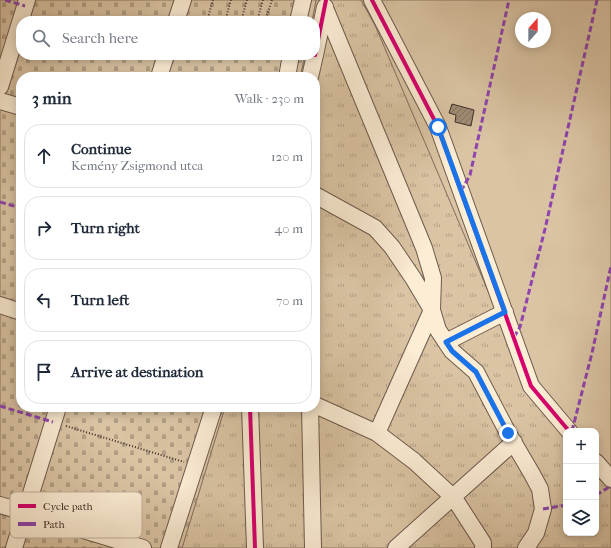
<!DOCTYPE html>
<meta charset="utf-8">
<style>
:root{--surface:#fff;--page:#f2f2f3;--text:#1f2937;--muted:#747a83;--line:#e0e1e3}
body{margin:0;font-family:"IM FELL French Canon",serif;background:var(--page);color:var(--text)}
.controls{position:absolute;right:12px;bottom:12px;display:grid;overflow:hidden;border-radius:8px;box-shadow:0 2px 10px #0003}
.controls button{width:36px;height:36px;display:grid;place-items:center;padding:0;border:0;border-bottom:1px solid var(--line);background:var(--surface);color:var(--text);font:20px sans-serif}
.compass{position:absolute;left:515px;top:12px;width:36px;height:36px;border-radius:50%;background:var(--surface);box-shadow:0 2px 10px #0003;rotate:21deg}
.stop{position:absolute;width:12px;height:12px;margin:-9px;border:3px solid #1a73e8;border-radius:50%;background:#fff}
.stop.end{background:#1a73e8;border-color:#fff;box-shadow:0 1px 4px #0008}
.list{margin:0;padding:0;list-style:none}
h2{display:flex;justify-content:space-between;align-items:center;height:52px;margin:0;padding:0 16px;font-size:17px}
h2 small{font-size:13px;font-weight:400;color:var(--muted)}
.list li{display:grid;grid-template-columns:26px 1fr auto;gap:12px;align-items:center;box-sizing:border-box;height:64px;margin:0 8px 8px;padding:0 8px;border:1px solid var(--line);border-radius:16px}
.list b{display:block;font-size:15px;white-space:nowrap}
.list p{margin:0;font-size:13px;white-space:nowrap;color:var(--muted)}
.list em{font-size:13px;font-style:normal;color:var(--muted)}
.icon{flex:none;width:22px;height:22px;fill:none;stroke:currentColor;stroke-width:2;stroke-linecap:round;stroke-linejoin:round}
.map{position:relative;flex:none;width:611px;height:548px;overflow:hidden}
.search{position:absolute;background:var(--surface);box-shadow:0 2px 10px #0003;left:16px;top:16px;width:304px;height:44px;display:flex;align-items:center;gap:10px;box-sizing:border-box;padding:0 14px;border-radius:16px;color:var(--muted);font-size:15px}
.panel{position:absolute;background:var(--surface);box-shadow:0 2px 10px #0003;left:16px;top:72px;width:304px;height:340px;border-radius:16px}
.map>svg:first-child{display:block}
</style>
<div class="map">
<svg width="611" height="548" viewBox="0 0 611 548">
<defs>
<pattern id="grass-tufts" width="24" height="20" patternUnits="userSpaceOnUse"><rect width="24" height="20" fill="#dac4a4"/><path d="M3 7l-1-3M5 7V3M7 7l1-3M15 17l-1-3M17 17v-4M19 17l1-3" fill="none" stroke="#b2a086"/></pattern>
<pattern id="cemetery-stones" width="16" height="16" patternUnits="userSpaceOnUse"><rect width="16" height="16" fill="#dac4a4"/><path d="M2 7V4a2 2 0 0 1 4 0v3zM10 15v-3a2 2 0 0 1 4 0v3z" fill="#b2a086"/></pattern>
<pattern id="building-hatch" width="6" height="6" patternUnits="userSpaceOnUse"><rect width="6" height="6" fill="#a08c76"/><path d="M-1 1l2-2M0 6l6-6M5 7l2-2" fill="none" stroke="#847361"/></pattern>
</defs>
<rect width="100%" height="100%" fill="#fae3be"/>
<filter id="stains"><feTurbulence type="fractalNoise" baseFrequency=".005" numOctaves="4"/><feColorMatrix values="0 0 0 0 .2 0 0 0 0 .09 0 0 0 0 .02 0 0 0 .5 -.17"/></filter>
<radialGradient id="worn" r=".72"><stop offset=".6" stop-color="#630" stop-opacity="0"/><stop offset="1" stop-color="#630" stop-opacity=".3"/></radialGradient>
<path fill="url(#grass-tufts)" stroke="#8c7866" d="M316,0H361L375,25L529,387L566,436V533H596V473L611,489V548H182L225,407H315V77H300L305,55H315V21H312Z"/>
<path fill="url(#cemetery-stones)" stroke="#8c7866" d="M0,0H316L312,21H21V55H305L300,77H21V407H225L182,548H0Z"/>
<path fill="#dac4a4" stroke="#8c7866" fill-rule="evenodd" d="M361,0H611V489L596,473V431H566L529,387L375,25ZM521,18H545V42H521Z"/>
<path fill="url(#building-hatch)" stroke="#3e2d27" d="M452,104L474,110L471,126L455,122L456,115L449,113Z"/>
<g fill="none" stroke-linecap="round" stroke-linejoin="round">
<g stroke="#6d5a4d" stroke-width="18">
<path id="minor" d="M372,0L438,127L531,386L569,431
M325,8L424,248L433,278L432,310L438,330L452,351L476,372L508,433L532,474L540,489L543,509L536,533L526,548
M176,21L183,0
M298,21L303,0
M315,55L325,7
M159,77L166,55
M287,77L291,55
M310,77L315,55
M0,87L27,0
M0,101L21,107
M315,195L375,228L392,247L413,278L432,310L377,433
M0,305L21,312
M446,342L505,312
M315,405L377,433L414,461L454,498L483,543V548
M250,407L255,548
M310,407L313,548
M596,462L611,479
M0,505L143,548
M14,548L58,407
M169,548L214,407
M396,548L514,442"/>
</g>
<path stroke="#3e2d27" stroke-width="2" stroke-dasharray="1 2" stroke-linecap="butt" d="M207,21L213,0
M225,21L231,0
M241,21L247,0
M257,21L263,0
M265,21L272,0
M66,426L184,462"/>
<use href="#minor" stroke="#fcedd5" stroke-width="16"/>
<path stroke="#8e44ad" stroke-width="3" stroke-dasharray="6 3" stroke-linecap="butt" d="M5,0L25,6
M461,191L470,175L509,0
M0,202L21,208
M514,337L520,327L545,229L597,0
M0,406L53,422
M572,431L592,353L611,266
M596,495L611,486
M543,509L566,505"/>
<g stroke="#fcedd5" stroke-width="6">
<path id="cycleway" d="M372,0L438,127L531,386L569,431
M315,55L326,0
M250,407L255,548"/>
</g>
<use href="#cycleway" stroke="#d6006c" stroke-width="4"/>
</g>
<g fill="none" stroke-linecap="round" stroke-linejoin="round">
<path stroke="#1a73e8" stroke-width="5" d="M438,127L505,312L446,342L452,351L476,372L508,433"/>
</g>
<rect x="10" y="492" width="132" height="46" rx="6" fill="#fcedd5" stroke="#c3b3a1" stroke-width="1"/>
<rect x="18" y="504" width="18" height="4" fill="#d6006c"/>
<rect x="18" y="522" width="18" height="4" fill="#8e44ad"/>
<g font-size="11" fill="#3e2d27">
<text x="43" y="510">Cycle path</text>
<text x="43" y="528">Path</text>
</g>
<rect width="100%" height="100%" filter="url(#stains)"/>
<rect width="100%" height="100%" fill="url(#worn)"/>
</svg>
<div class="controls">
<button>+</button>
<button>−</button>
<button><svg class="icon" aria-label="layers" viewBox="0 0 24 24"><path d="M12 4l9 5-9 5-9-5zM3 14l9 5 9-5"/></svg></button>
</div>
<svg class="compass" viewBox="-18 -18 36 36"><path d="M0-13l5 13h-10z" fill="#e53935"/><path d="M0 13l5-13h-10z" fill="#747a83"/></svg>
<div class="stop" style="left:438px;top:127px"></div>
<div class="stop end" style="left:508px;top:433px"></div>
<div class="search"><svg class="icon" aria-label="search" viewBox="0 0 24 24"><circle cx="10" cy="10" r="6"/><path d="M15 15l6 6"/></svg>Search here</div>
<section class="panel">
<h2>3 min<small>Walk · 230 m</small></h2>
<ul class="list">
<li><svg class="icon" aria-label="ahead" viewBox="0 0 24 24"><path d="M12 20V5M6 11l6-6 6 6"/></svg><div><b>Continue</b><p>Kemény Zsigmond utca</p></div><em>120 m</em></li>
<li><svg class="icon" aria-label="right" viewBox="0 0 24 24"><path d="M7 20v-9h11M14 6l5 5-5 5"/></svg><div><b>Turn right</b></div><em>40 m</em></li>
<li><svg class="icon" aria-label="left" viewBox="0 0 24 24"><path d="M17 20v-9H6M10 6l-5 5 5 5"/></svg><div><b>Turn left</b></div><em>70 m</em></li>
<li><svg class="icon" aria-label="arrive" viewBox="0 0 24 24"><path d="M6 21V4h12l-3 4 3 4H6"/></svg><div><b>Arrive at destination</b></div></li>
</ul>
</section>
</div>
